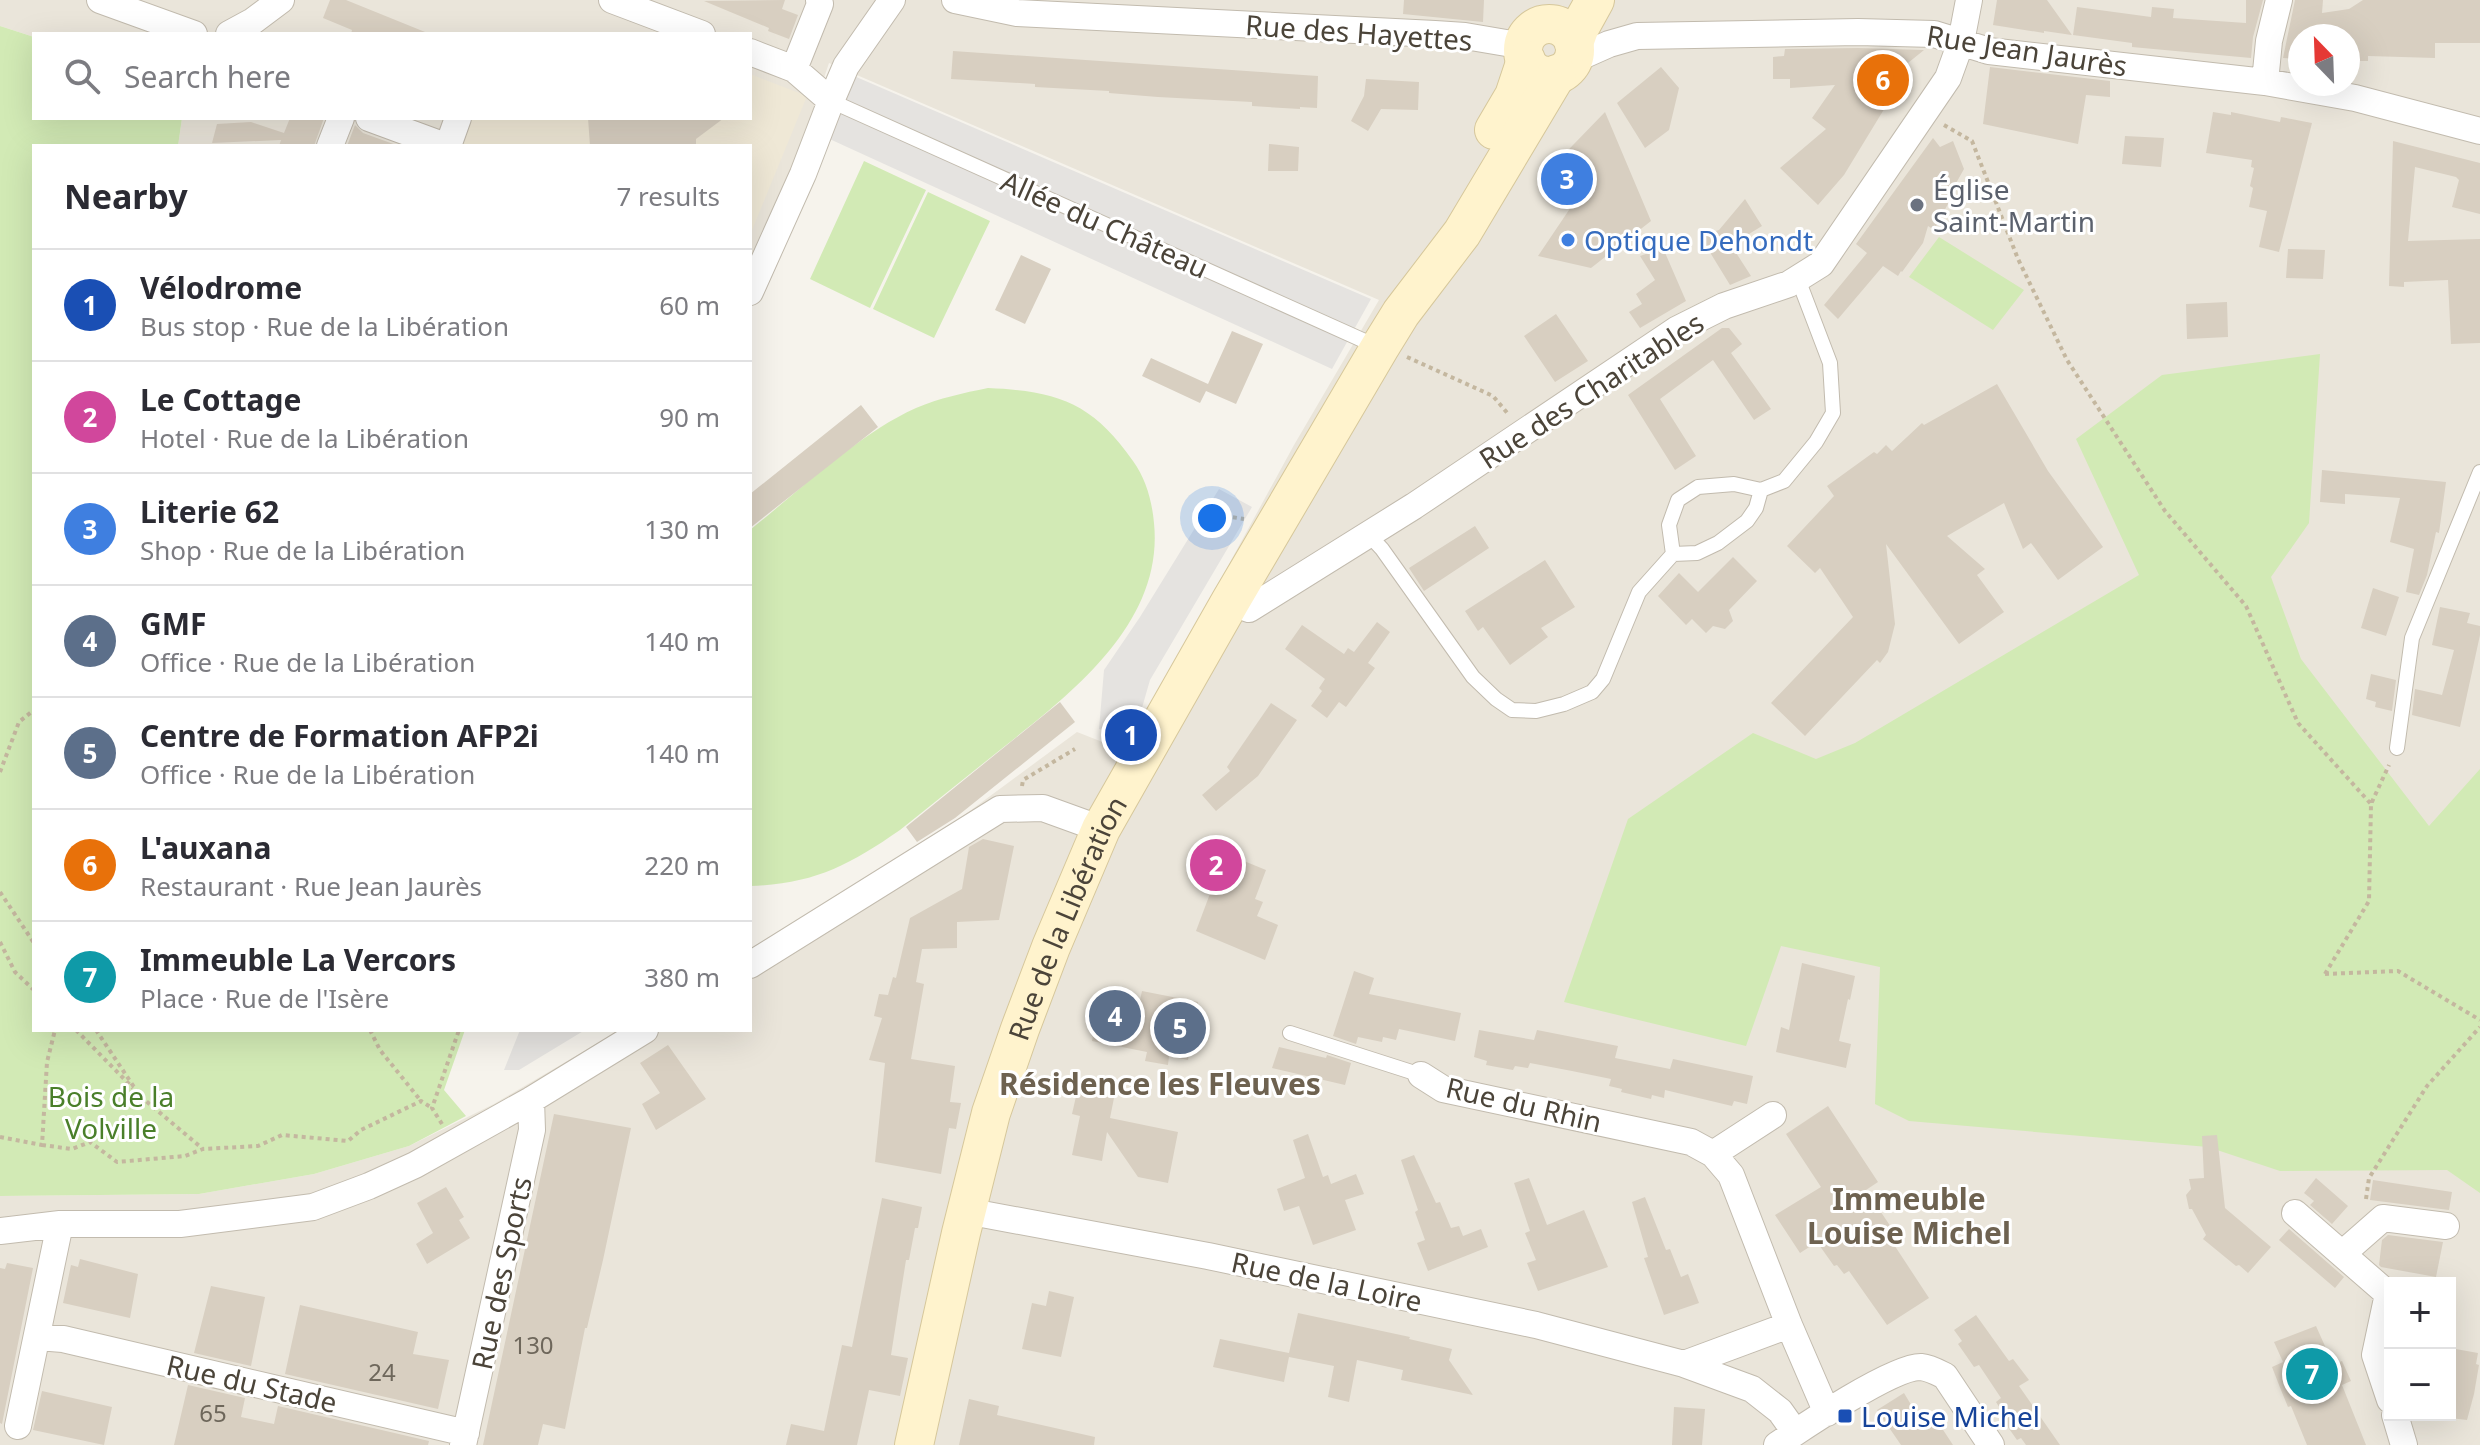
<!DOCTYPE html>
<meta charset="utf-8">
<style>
:root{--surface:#fff;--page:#f7f7f7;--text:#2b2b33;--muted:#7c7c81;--line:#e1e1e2;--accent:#fc3f1d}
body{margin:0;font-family:"Noto Sans",sans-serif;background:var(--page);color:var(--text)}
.controls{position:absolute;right:24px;bottom:24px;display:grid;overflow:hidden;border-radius:0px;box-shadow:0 8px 32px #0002}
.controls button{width:72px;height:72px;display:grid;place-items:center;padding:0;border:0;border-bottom:2px solid var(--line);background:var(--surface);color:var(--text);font:40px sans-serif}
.compass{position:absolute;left:2288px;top:24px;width:72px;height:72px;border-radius:50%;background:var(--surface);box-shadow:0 8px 32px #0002;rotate:337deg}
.you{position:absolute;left:1212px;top:518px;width:28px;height:28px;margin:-20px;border:6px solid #fff;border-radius:50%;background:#1a73e8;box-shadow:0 0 0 12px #1a73e833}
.badge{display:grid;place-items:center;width:52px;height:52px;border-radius:50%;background:var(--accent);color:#fff;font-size:26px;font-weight:700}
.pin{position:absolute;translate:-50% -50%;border:4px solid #fff;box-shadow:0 2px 8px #0006}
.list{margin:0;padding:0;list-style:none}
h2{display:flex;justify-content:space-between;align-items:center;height:104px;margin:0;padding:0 32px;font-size:34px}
h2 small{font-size:26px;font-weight:400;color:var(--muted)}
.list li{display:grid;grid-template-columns:52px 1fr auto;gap:24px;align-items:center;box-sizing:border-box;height:112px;padding:0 32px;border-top:2px solid var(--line)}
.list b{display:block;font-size:30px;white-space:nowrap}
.list p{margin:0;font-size:26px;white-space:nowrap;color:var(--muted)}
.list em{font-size:26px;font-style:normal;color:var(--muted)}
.icon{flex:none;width:44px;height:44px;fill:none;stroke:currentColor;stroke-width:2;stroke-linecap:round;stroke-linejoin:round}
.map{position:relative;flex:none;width:2480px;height:1445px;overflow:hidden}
.search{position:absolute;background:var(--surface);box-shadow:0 8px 32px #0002;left:32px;top:32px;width:720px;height:88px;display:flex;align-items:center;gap:20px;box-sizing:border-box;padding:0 28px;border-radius:0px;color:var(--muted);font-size:30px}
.panel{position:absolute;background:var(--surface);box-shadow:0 8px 32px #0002;left:32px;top:144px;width:720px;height:888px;border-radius:0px}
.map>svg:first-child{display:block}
</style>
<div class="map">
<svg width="2480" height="1445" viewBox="0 0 2480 1445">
<rect width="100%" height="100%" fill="#f6f3ec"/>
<path fill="#eae5da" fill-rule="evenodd" d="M0,0H2480V1445H0V1196L199,1194L314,1174L409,1146L494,1104L620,1030H750V954L872,883L1077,732L1123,750L1170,672L1294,445L1379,300L829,63L780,210L750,273V146H178L182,118H750V34H34V37L0,26ZM2300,36H2348V84H2300ZM2390,1283H2450V1415H2390Z"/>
<path fill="#efe8d6" d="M750,74L807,96L750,235V146H459L471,118H750Z"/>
<path fill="#d2eab5" d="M0,26L34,37V118H182L178,146H34V1030H465L444,1090L466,1116L409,1146L314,1174L199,1194L0,1196Z
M864,161L926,190L870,308L810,279Z
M928,192L990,221L934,338L873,309Z
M1939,237L2024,290L1993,330L1909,277Z
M2320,354L2309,523L2271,577L2301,659L2429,826L2480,769V1193L2447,1170L2280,1171L2208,1147L1909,1121L1875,1104L1880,967L1781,946L1746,1046L1564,1002L1628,819L1753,733L1816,759L1855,743L2139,575L2076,439L2162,375Z
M988,388C1057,391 1092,402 1133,461C1146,479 1152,501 1154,523C1164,622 1073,692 1005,746C970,774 935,802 900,830C848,866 813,884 750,886V530C800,490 858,434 916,408C940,398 963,393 988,388Z"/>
<path fill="#e5e3e0" d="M854,76L1371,299L1332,369L823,136Z
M1219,489L1252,507L1150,680L1133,739L1099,729L1104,670L1140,617Z
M520,1030H585L519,1070H504Z"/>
<path fill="#d8cfc1" d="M330,0H346L430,34H351L352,30L323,18Z
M785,0L782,9L798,15L789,39L768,31L769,28L704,1Z
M1404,0H1484L1483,22L1403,14Z
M1997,0H2047L2072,35L2044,31V33L1993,25Z
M2246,0H2263L2253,37L2251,58L2132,47V43L2073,35L2077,7L2151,17L2152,7L2174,9L2173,18L2246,23Z
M2295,0H2323L2322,13L2349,9L2363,0H2480V43H2435V58L2368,56V61H2348V36H2300V59L2283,58Z
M1858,48L1924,50L1871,93L1886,106L1844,175L1818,205L1780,168L1826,129L1812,118L1835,85L1790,88V79H1773V57L1784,56L1785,49Z
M953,51L1318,76L1317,108L1300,107V109L1252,106V102L1158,97L1109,93V91L1035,87V84L951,79Z
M1661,67L1679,88L1669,130L1645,148L1617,103Z
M1990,67L2110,81V97L2086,95L2078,144L1983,124Z
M1366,79L1419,82L1418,110L1381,109L1368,131L1351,121L1364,96Z
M1605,112L1651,221L1591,268L1538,256L1571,207L1543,176Z
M2213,112L2231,115V112L2280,122L2281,117L2312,123L2279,252L2259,247L2267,211L2249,207L2253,188L2250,186L2254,168L2251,167L2252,160L2206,153Z
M290,118H324L314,146H279L281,140L212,143L217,124L251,122L284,133Z
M588,118H724L696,139V146H590Z
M355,125L363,133L399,146H347Z
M2125,136L2164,138L2161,167L2122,164Z
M1933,138L1940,147L1953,141L1964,169L1951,192L1948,200L1949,202L1934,230L1928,226L1923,243L1902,272L1901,271L1898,276L1883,266L1838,319L1824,305L1867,253L1856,244Z
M2393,141L2480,163V214L2452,207L2459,180L2456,177L2415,167L2408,241L2480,239V343L2451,344L2448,280L2404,282V287L2389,286Z
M1269,144L1299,147L1298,171H1268Z
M1745,199L1762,226L1731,245L1751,276L1730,285L1700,236L1719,230Z
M1663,248L1686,301L1640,328L1629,312L1642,304L1636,294L1655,280L1640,256Z
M2288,249L2325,250L2323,279L2286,278Z
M1021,255L1051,269L1025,324L995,310Z
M2227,302L2228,337L2187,339L2186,304Z
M1556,314L1588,361L1555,382L1524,336Z
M1722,328H1729L1742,344L1731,353L1771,409L1754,420L1713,360L1660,399L1696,456L1675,470L1628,395Z
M1232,331L1263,344L1236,404L1206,391L1200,403L1142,376L1151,358L1208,384Z
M1997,384L2048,471L2103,547L2058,580L2031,543L2023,549L2004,503L1947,536L1985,569L1977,575L2004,612L1959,644L1886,544L1895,624L1888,652L1880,663L1877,660L1805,736L1771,703L1853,617L1820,568L1815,573L1787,546L1834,496L1827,486L1874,452L1877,454L1886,445L1892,451L1922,423L1924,425Z
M861,405L878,427L750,528V494Z
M2322,470L2446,482L2439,533L2436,532L2427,575L2419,595L2406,592L2414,549L2390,542L2400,498L2345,494V504L2320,502Z
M1475,526L1489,548L1424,591L1409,568Z
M1733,557L1757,581L1729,610L1733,621L1725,629L1713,626L1706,633L1692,619L1686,625L1658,596L1679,573L1698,592Z
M1545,560L1575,607L1541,628L1548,637L1510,665L1483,627L1478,631L1465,611Z
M2373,588L2399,597L2386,636L2361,628Z
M2440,607L2470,613L2467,623L2480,626V635L2460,727L2412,715L2415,689L2442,695L2454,650L2432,645Z
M1377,622L1390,632L1368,663L1375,668L1346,707L1339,702L1327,718L1311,706L1322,691L1319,688L1325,679L1285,649L1302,625L1344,654L1348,648L1354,652Z
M2371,674L2396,680L2392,711L2375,707L2376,702L2366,699Z
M1060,702L1075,722L955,818L917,842L906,827Z
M1271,703L1297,720L1258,776L1216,811L1202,795L1230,771L1227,767Z
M983,839L1014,846L999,920L957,922V948L922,949L916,982L924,984L911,1059L955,1066L950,1102L961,1103L956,1129L949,1128L941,1174L875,1162L885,1063L869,1060L882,1018L874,1016L879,994L888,995L893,977L896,978L910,918L962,889L969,847Z
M1207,846L1266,870L1255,899L1263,902L1257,916L1278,925L1265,960L1196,931L1214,883L1196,875Z
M1802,963L1855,976L1850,1000L1848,999L1839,1041L1851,1044L1846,1068L1776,1052L1781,1027L1789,1030Z
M1354,971L1374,978L1369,994L1461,1013L1455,1041L1399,1029L1396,1040L1383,1037L1382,1042L1358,1037L1356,1044L1333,1036Z
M1142,991L1198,1002L1188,1060L1169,1056L1168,1065L1145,1061L1147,1052L1092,1041L1099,1003L1138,1009Z
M1479,1030L1534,1040L1537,1030L1618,1046L1615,1058L1670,1069L1673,1059L1753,1076L1747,1104L1734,1101L1732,1106L1665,1090L1664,1098L1652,1095L1651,1099L1621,1092L1622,1089L1609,1086L1611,1079L1572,1071L1530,1063L1528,1068L1515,1066L1513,1070L1486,1065L1487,1061L1474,1057Z
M668,1045L706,1099L656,1130L642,1104L660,1093L640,1063Z
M1279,1047L1326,1058L1327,1055L1351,1063L1345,1085L1272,1068Z
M1077,1092L1114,1098L1110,1118L1178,1132L1168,1183L1138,1177L1107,1132L1102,1161L1072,1155L1080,1116L1072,1114Z
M1828,1106L1878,1182L1866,1190L1893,1230L1887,1234L1929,1298L1887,1325L1849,1271L1844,1274L1837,1265L1834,1266L1817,1242L1800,1253L1775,1215L1821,1187L1786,1134Z
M554,1114L631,1128L603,1260L587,1328H585L565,1429L543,1424L538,1445H483Z
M1308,1134L1323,1177L1328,1175L1331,1184L1356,1174L1364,1194L1345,1200L1356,1230L1313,1245L1299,1206L1284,1211L1277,1189L1305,1178L1293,1140Z
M2217,1135L2225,1208L2271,1247L2248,1273L2239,1265L2236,1266L2203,1239L2206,1235L2192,1209H2189L2186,1195L2191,1189L2189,1179L2204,1178L2202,1136Z
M1414,1155L1436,1203L1440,1202L1451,1228L1459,1226L1463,1236L1481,1229L1488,1247L1428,1271L1417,1243L1425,1240L1415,1212L1418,1210L1401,1160Z
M1529,1178L1547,1225L1584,1210L1608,1267L1538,1291L1527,1263L1536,1260L1525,1233L1530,1231L1514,1183Z
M2316,1178L2348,1206L2332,1224L2310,1205L2314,1201L2304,1193Z
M2373,1180L2452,1192L2449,1210L2370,1200Z
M446,1187L464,1217L459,1220L470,1238L427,1264L416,1244L433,1233L417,1203Z
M1645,1197L1666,1250L1670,1249L1681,1277L1688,1274L1699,1303L1664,1315L1644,1258L1648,1257L1632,1202Z
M882,1198L922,1207L918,1228H915L909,1260H906L891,1355L908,1358L900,1396L869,1390L857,1445H786L791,1424L824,1431L842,1345L852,1347Z
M2289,1229L2344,1277L2335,1288L2279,1240Z
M2388,1235L2443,1242L2436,1277L2381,1267L2379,1265L2382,1240Z
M80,1259L138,1274L130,1318L63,1303L71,1265L78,1267Z
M7,1263L33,1268L2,1424L0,1423V1268L5,1269Z
M211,1286L265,1297L251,1366L194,1353Z
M1049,1291L1074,1297L1061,1357L1022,1349L1032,1303L1046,1306Z
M300,1305L418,1332L413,1354L449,1360L438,1409L285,1374Z
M1298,1313L1410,1337L1409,1339L1452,1349L1449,1360L1473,1395L1401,1380L1403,1370L1357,1360L1349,1402L1328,1397L1334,1366L1289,1357L1284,1382L1213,1367L1220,1339L1289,1353Z
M1976,1315L2009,1361L2013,1359L2029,1380L2019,1386L2060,1445H2026L2021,1438L2017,1440L2000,1416L2003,1413L1996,1402L2001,1398L1979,1365L1974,1367L1958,1344L1962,1341L1954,1330Z
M2316,1326L2333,1364L2342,1361L2351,1381L2342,1385L2366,1445H2307L2291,1406L2288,1407L2281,1390L2272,1367L2283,1362L2274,1342Z
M2450,1348L2478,1353L2476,1364L2479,1365L2474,1394L2467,1420L2450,1418Z
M188,1385L245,1398L241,1417L274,1424L278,1406L429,1441L428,1445H174Z
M42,1391L112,1407L104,1445L33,1430Z
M1904,1393L1919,1418L1930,1410L1953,1445H1901L1877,1410Z
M969,1399L999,1406L997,1415L1095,1437L1094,1445H959Z
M1674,1407L1705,1409L1702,1445H1672Z"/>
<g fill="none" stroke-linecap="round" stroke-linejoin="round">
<g stroke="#c2bbae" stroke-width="16">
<path id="lane" d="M831,101L1378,347
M1368,534L1382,549L1473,677L1496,699L1512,710L1536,711L1564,704L1592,692L1603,679L1639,592L1673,554L1697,553L1718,543L1747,521L1756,508L1761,490L1784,481L1816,442L1833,413L1830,363L1798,279
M1673,554L1669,525L1678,500L1698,487L1734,484L1761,490
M2397,748L2412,638L2480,472
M1290,1033L1421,1075"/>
</g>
<g stroke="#c2bbae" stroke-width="28">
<path id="street" d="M100,0L194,34
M612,0L702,34
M955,0L1017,13L1435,34L1465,36L1524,46
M229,34L253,21L281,0
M750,52L794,69L831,101L846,66L892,0
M1573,60L1609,44L1637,36L1858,32L1934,34L1989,51L2265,82L2355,98L2480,131
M794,69L820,4L819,0
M2265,82L2269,41L2279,0
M369,118L445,146
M330,146L341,118
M448,146L458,118
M750,292L803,174L831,101
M1230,602L1249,609L1414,506L1676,330L1724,306L1789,284L1821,264L1948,78L1961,42L1969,0
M750,965L1000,809L1043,808L1101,829
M1421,1075L1443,1089L1691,1142L1713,1154L1731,1175L1789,1325L1827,1413
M1713,1154L1773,1115
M966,1211L1208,1256L1536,1325L1684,1364L1752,1389L1780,1411L1795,1432
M2295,1213L2388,1294L2375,1355L2390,1400
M0,1231L60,1224H180L313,1207L369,1186L415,1165L531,1100L645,1030
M2342,1254L2383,1218L2446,1226
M38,1337L63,1339L466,1433
M1684,1364L1789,1325
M2395,1415L2404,1445
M18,1426L60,1224
M463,1445L532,1130L531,1100
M1777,1445C1803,1427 1894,1366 1921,1367C1930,1368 1937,1372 1945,1376L1991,1445"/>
</g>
<g stroke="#d6c79b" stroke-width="40">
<g id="secondary">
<circle cx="1549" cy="50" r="26"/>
<path d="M1574,43L1579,29L1595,0"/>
<path d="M1494,130L1514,96L1526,60"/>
<path id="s1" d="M914,1445L961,1233L991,1113L1020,1029L1051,947L1101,829L1230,602L1380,347L1401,313L1462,233L1557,74"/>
</g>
</g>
<path stroke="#c4b79f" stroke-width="4" stroke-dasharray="4 4" stroke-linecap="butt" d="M1944,125L1972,141L2018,259L2067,360L2165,511L2246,606L2298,723L2371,804
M1407,357L1493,396L1509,415
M1225,516L1244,519
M0,772L19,722L34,710
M1022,786L1023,780L1075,749
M0,892L34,943
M0,942L15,972L34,990
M2325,974L2369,901L2371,804L2389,765
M2325,974L2398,971L2480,1020
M76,1030L133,1088
M96,1030L140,1096L203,1149
M370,1030L380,1050L421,1101
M442,1124L432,1108L459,1030
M0,1137L42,1145L47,1062L55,1030
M42,1145L72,1149L90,1142L117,1162L185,1156L203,1149L258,1146L282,1135L348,1141L361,1130L421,1101L432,1108
M2366,1199L2369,1178L2427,1086L2480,1027"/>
<use href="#lane" stroke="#fff" stroke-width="14"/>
<use href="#street" stroke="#fff" stroke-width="26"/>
<use href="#secondary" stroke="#fff3cd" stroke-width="38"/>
</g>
<circle fill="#6b7280" stroke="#fff" stroke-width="3" cx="1917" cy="205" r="8"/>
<circle fill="#3f7fe0" stroke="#fff" stroke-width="3" cx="1568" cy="240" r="8"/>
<rect fill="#1a4fb4" stroke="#fff" stroke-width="3" x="1837" y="1408" width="16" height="16" rx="4"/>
<g text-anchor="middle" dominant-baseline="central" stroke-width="6" stroke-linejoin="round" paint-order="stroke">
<g font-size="24" fill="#6e675b">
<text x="533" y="1344">130</text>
<text x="382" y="1371">24</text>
<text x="213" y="1412">65</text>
</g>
<g font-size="28" fill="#4b4439" stroke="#fff">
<text transform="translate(1359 32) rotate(4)">Rue des Hayettes</text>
<text transform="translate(2027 50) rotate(9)">Rue Jean Jaurès</text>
<text transform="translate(1105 224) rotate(24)">Allée du Château</text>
<text transform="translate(1591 390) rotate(-33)">Rue des Charitables</text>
<text stroke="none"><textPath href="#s1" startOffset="550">Rue de la Libération</textPath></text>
<text transform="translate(1524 1104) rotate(13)">Rue du Rhin</text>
<text transform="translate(501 1273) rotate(-78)">Rue des Sports</text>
<text transform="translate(1327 1281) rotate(12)">Rue de la Loire</text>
<text transform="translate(252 1383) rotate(13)">Rue du Stade</text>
</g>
<g font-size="28" fill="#5b616d" stroke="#fff" text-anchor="start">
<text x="1933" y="189">Église<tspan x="1933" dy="32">Saint-Martin</tspan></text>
</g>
<g font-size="28" fill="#366cbe" stroke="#fff" text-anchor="start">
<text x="1584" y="240">Optique Dehondt</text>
</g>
<g font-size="28" fill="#4a7f2a" stroke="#fff">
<text x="111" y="1096">Bois de la<tspan x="111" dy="32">Volville</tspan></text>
</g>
<g font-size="28" fill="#164399" stroke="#fff" text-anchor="start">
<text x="1861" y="1416">Louise Michel</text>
</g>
<g font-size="30" font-weight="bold" fill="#6e6250" stroke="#fff">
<text x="1160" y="1083">Résidence les Fleuves</text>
<text x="1909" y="1198">Immeuble<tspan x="1909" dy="34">Louise Michel</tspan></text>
</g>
</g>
</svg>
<div class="controls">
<button>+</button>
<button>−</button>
</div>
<svg class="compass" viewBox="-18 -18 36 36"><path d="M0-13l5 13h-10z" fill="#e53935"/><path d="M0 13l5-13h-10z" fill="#7c7c81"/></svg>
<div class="you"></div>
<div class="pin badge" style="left:1131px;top:735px;background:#1a4fb4">1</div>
<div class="pin badge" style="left:1216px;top:865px;background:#d1479c">2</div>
<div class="pin badge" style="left:1567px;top:179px;background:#3f7fe0">3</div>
<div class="pin badge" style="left:1115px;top:1016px;background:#5c6f8a">4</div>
<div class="pin badge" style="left:1180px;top:1028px;background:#5c6f8a">5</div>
<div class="pin badge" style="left:1883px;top:80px;background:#e8710a">6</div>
<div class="pin badge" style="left:2312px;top:1374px;background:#0f9aa8">7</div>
<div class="search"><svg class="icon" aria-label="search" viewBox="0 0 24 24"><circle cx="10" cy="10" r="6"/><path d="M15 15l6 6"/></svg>Search here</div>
<section class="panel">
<h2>Nearby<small>7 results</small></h2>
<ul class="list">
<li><span class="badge" style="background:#1a4fb4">1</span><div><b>Vélodrome</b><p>Bus stop · Rue de la Libération</p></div><em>60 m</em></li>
<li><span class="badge" style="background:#d1479c">2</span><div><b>Le Cottage</b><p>Hotel · Rue de la Libération</p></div><em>90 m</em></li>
<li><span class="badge" style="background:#3f7fe0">3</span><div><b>Literie 62</b><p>Shop · Rue de la Libération</p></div><em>130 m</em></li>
<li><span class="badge" style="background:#5c6f8a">4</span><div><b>GMF</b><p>Office · Rue de la Libération</p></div><em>140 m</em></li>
<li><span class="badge" style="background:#5c6f8a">5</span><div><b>Centre de Formation AFP2i</b><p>Office · Rue de la Libération</p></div><em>140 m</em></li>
<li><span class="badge" style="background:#e8710a">6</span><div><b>L'auxana</b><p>Restaurant · Rue Jean Jaurès</p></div><em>220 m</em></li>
<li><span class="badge" style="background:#0f9aa8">7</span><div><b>Immeuble La Vercors</b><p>Place · Rue de l'Isère</p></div><em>380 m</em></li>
</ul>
</section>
</div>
